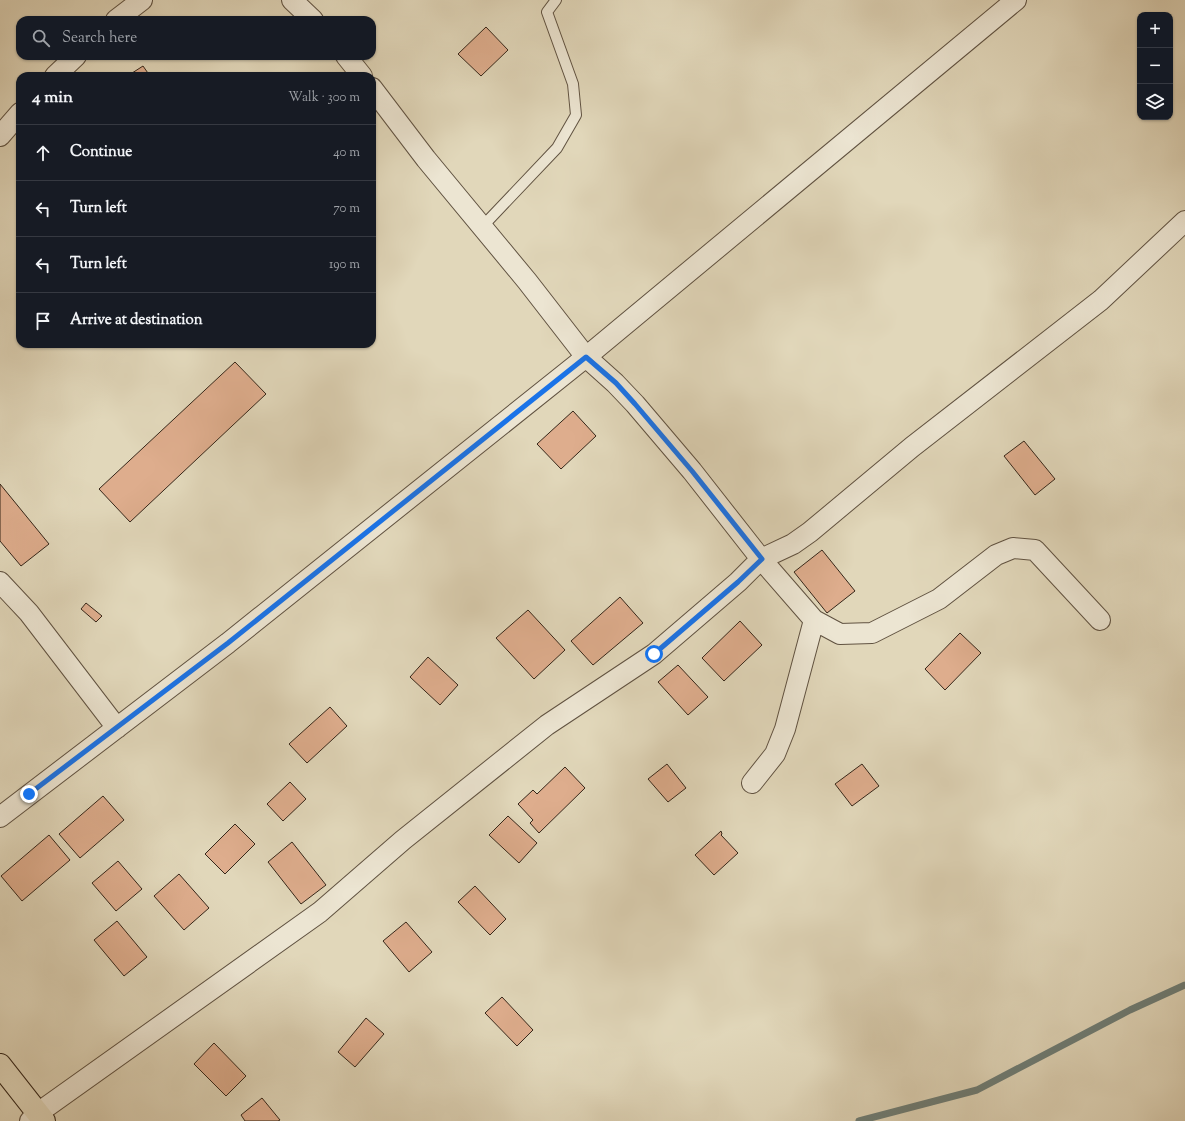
<!DOCTYPE html>
<meta charset="utf-8">
<style>
:root{--surface:#171b24;--page:#20242c;--text:#f1f3f6;--muted:#9ea1a6;--line:#363941}
body{margin:0;font-family:"Sorts Mill Goudy",serif;background:var(--page);color:var(--text)}
.controls{position:absolute;right:12px;top:12px;display:grid;overflow:hidden;border-radius:8px;box-shadow:0 1px 3px #0004}
.controls button{width:36px;height:36px;display:grid;place-items:center;padding:0;border:0;border-bottom:1px solid var(--line);background:var(--surface);color:var(--text);font:20px sans-serif}
.stop{position:absolute;width:12px;height:12px;margin:-9px;border:3px solid #1a73e8;border-radius:50%;background:#fff}
.stop.end{background:#1a73e8;border-color:#fff;box-shadow:0 1px 4px #0008}
.list{margin:0;padding:0;list-style:none}
h2{display:flex;justify-content:space-between;align-items:center;height:52px;margin:0;padding:0 16px;font-size:17px}
h2 small{font-size:13px;font-weight:400;color:var(--muted)}
.list li{display:grid;grid-template-columns:26px 1fr auto;gap:12px;align-items:center;box-sizing:border-box;height:56px;padding:0 16px;border-top:1px solid var(--line)}
.list b{display:block;font-size:15px;white-space:nowrap}
.list em{font-size:13px;font-style:normal;color:var(--muted)}
.icon{flex:none;width:22px;height:22px;fill:none;stroke:currentColor;stroke-width:2;stroke-linecap:round;stroke-linejoin:round}
.map{position:relative;flex:none;width:1185px;height:1121px;overflow:hidden}
.search{position:absolute;background:var(--surface);box-shadow:0 1px 3px #0004;left:16px;top:16px;width:360px;height:44px;display:flex;align-items:center;gap:10px;box-sizing:border-box;padding:0 14px;border-radius:12px;color:var(--muted);font-size:15px}
.panel{position:absolute;background:var(--surface);box-shadow:0 1px 3px #0004;left:16px;top:72px;width:360px;height:276px;border-radius:12px}
.map>svg:first-child{display:block}
</style>
<div class="map">
<svg width="1185" height="1121" viewBox="0 0 1185 1121">
<rect width="100%" height="100%" fill="#e1d7ba"/>
<filter id="stains"><feTurbulence type="fractalNoise" baseFrequency=".005" numOctaves="4"/><feColorMatrix values="0 0 0 0 .2 0 0 0 0 .09 0 0 0 0 .02 0 0 0 .5 -.17"/></filter>
<radialGradient id="worn" r=".72"><stop offset=".6" stop-color="#630" stop-opacity="0"/><stop offset="1" stop-color="#630" stop-opacity=".3"/></radialGradient>
<g fill="none" stroke-linecap="round" stroke-linejoin="round">
<path stroke="#6f7e77" stroke-width="7" d="M859,1121L977,1090L1130,1010L1185,985"/>
</g>
<path fill="#dead8d" stroke="#352619" d="M486,27L508,50L481,76L458,54Z
M143,66L150,76H130L129,75Z
M235,362L266,394L130,522L99,489Z
M573,411L596,436L561,469L537,444Z
M1024,441L1055,479L1035,495L1004,456Z
M0,484L49,544L21,566L0,541Z
M822,550L855,591L827,613L794,572Z
M620,597L643,623L593,665L571,641Z
M86,603L102,616L96,622L81,609Z
M528,610L565,650L534,679L496,638Z
M740,621L762,645L724,681L702,658Z
M960,633L981,653L945,690L925,669Z
M428,657L458,685L440,705L410,677Z
M678,665L708,697L688,715L658,682Z
M330,707L347,726L307,763L289,744Z
M667,764L686,788L668,802L648,779Z
M862,764L879,786L852,806L835,784Z
M565,767L585,788L539,833L530,823L533,820L518,804L533,790L537,794Z
M290,782L306,799L283,821L267,804Z
M103,796L124,820L80,858L59,834Z
M508,816L537,843L519,863L489,835Z
M235,824L255,844L225,874L205,854Z
M721,831L722,834L721,835L738,853L714,875L695,855Z
M49,835L70,860L22,901L1,876Z
M292,842L326,885L301,904L268,862Z
M118,861L142,889L116,911L92,883Z
M179,874L209,908L184,930L154,896Z
M475,886L506,919L490,935L458,902Z
M117,921L147,957L124,976L94,940Z
M406,922L432,952L409,972L383,941Z
M502,997L533,1030L517,1046L485,1013Z
M366,1018L384,1034L355,1067L338,1052Z
M214,1043L246,1076L226,1096L194,1064Z
M262,1098L280,1120L278,1121H245L241,1115Z"/>
<g fill="none" stroke-linecap="round" stroke-linejoin="round">
<g stroke="#605241" stroke-width="12">
<path id="lane" d="M482,227L557,148L576,115L573,84L547,12L556,0"/>
</g>
<g stroke="#605241" stroke-width="22">
<path id="street" d="M292,0L313,20
M116,20L142,0
M346,56L362,76
M55,76L76,56
M372,88L426,159L527,281L586,357L615,383L635,404L692,471L761,559L814,620L840,634L872,633L939,599L996,555L1013,548L1035,550L1100,620
M0,136L20,113
M0,582L29,613L117,728
M752,783L775,754L785,729L814,620
M0,817L228,643L586,357L1016,0
M30,1121L38,1113L320,912L403,840L547,725L654,654L738,582L761,559L793,544L810,532L912,447L1101,300L1185,221"/>
</g>
<g stroke="#352619" stroke-width="24">
<path id="highway" d="M0,1065L44,1121"/>
</g>
<use href="#lane" stroke="#ece5d2" stroke-width="10"/>
<use href="#street" stroke="#ece5d2" stroke-width="20"/>
<use href="#highway" stroke="#e1d7ba" stroke-width="22"/>
</g>
<g fill="none" stroke-linecap="round" stroke-linejoin="round">
<path stroke="#1a73e8" stroke-width="5" d="M29,794L228,643L586,357L616,383L635,404L692,471L762,559L738,582L654,654"/>
</g>
<rect width="100%" height="100%" filter="url(#stains)"/>
<rect width="100%" height="100%" fill="url(#worn)"/>
</svg>
<div class="controls">
<button>+</button>
<button>−</button>
<button><svg class="icon" aria-label="layers" viewBox="0 0 24 24"><path d="M12 4l9 5-9 5-9-5zM3 14l9 5 9-5"/></svg></button>
</div>
<div class="stop" style="left:654px;top:654px"></div>
<div class="stop end" style="left:29px;top:794px"></div>
<div class="search"><svg class="icon" aria-label="search" viewBox="0 0 24 24"><circle cx="10" cy="10" r="6"/><path d="M15 15l6 6"/></svg>Search here</div>
<section class="panel">
<h2>4 min<small>Walk · 300 m</small></h2>
<ul class="list">
<li><svg class="icon" aria-label="ahead" viewBox="0 0 24 24"><path d="M12 20V5M6 11l6-6 6 6"/></svg><div><b>Continue</b></div><em>40 m</em></li>
<li><svg class="icon" aria-label="left" viewBox="0 0 24 24"><path d="M17 20v-9H6M10 6l-5 5 5 5"/></svg><div><b>Turn left</b></div><em>70 m</em></li>
<li><svg class="icon" aria-label="left" viewBox="0 0 24 24"><path d="M17 20v-9H6M10 6l-5 5 5 5"/></svg><div><b>Turn left</b></div><em>190 m</em></li>
<li><svg class="icon" aria-label="arrive" viewBox="0 0 24 24"><path d="M6 21V4h12l-3 4 3 4H6"/></svg><div><b>Arrive at destination</b></div></li>
</ul>
</section>
</div>
